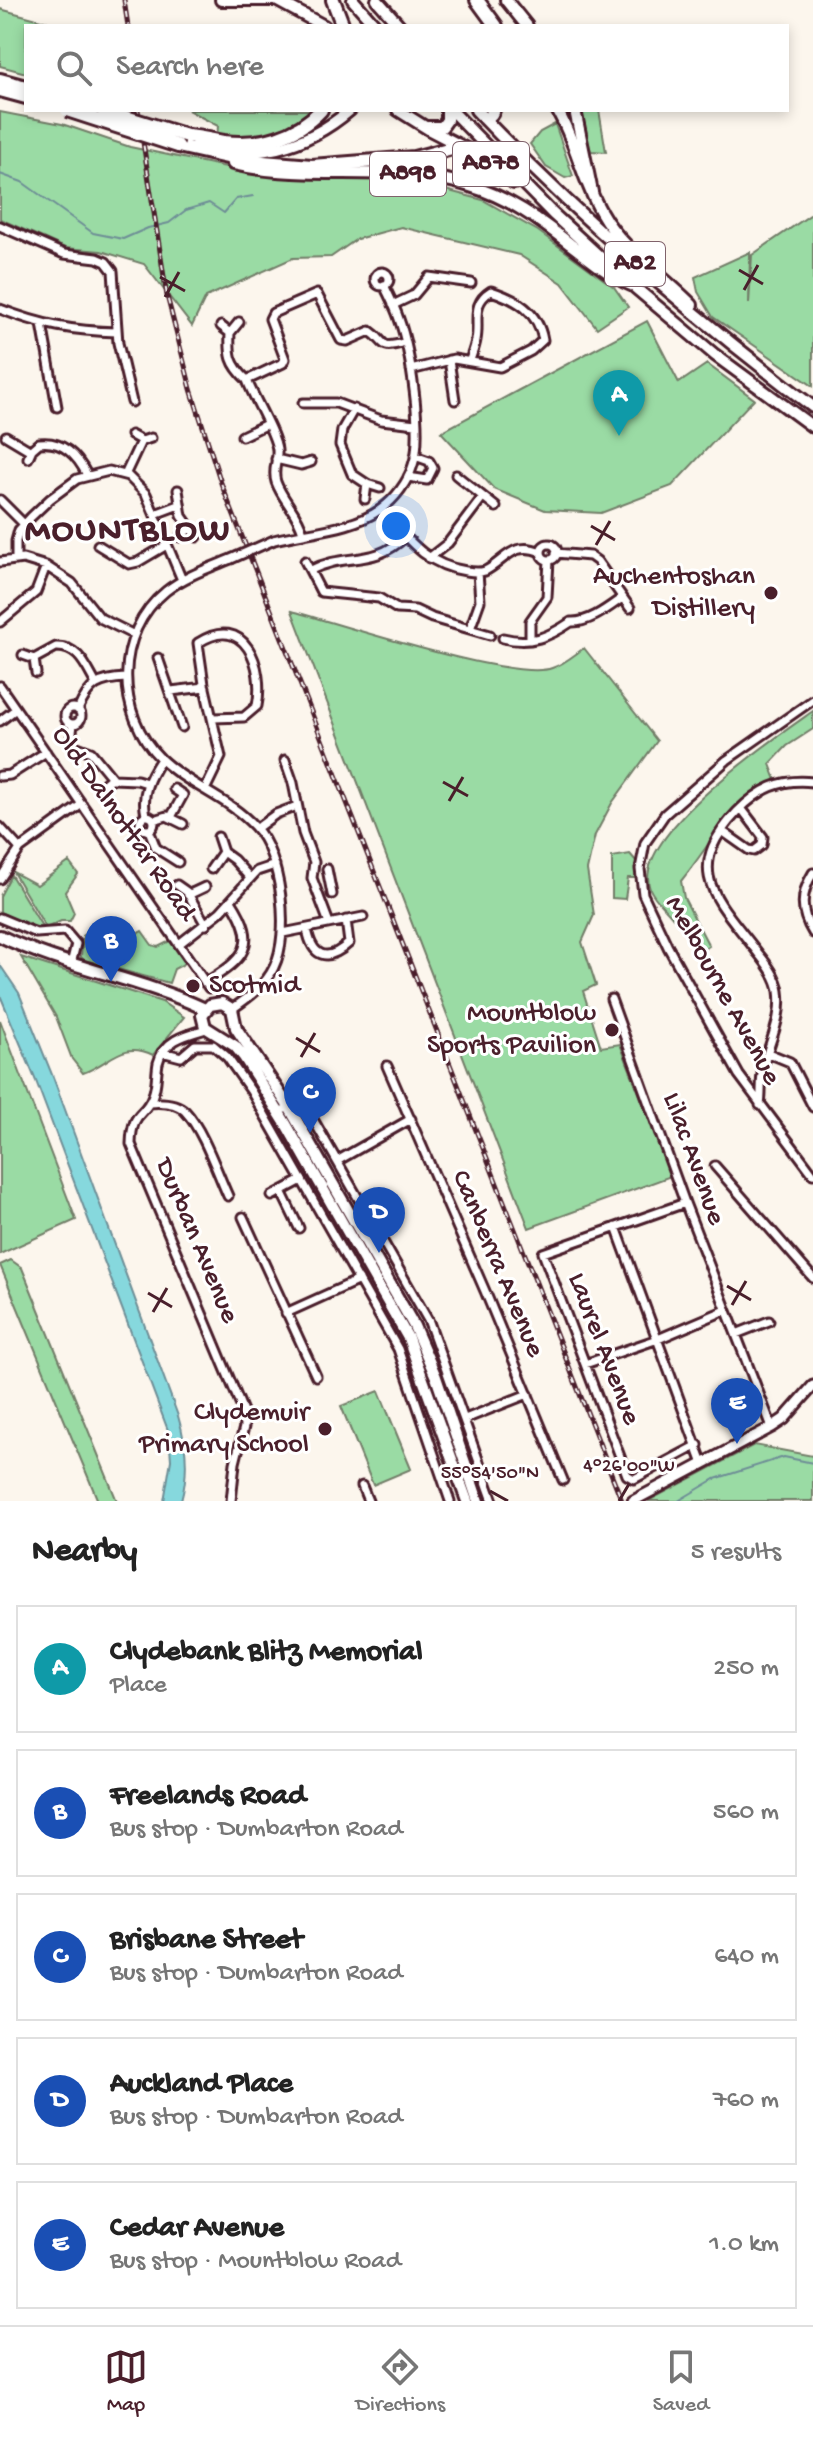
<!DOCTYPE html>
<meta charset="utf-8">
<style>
:root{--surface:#fff;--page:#f6f6f6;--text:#222;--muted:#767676;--line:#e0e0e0;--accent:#4a1f2b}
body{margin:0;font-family:"Gochi Hand",sans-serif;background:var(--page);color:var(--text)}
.you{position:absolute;left:396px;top:526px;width:28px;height:28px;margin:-20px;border:6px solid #fff;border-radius:50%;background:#1a73e8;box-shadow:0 0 0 12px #1a73e833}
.badge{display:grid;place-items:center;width:52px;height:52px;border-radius:50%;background:var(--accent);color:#fff;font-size:26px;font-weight:700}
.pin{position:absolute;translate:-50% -66px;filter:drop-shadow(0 2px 4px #0008)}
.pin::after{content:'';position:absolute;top:42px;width:28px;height:24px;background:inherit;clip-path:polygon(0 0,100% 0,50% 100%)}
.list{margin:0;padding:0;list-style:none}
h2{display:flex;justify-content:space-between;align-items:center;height:104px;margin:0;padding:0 32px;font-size:34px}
h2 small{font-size:26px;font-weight:400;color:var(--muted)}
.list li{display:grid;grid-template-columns:52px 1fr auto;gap:24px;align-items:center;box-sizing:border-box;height:128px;margin:0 16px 16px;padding:0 16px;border:2px solid var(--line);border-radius:0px}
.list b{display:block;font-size:30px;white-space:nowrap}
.list p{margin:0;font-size:26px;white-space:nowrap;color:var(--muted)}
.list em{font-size:26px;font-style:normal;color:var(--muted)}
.icon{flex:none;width:44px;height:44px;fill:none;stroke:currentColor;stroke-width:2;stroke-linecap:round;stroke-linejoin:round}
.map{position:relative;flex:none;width:813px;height:1501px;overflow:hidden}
.search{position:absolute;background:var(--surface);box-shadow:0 4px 12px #0003;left:24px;right:24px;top:24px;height:88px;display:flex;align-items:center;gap:20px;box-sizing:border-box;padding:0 28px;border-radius:0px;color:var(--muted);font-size:30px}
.sheet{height:824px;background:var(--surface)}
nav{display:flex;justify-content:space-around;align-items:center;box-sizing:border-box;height:112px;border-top:2px solid var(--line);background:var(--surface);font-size:22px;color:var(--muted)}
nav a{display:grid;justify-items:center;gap:4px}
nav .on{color:var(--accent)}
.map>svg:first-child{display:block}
</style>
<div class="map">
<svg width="813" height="1501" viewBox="0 0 813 1501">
<rect width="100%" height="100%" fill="#fcf6ed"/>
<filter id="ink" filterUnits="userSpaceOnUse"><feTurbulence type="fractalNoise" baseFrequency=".0125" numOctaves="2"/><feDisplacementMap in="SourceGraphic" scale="16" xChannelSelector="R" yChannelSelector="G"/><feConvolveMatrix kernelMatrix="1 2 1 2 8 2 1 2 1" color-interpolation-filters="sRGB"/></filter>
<g filter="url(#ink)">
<path fill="#9adba4" stroke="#727d68" stroke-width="2" d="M0,9L63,26H26V73L0,66Z
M188,110H311L291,127L253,137H217L218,126Z
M579,110H599L606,152L591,151Z
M0,112L62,124L130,147L221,166L287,177L404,179L483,200L538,231L614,287L628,307L597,328L562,283L519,255L401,227L357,239L331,257L293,258L206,297L192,326L144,264L101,251L65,248L0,219Z
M555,124L573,176L565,178L546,167L530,144L540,132Z
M813,213V386L713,317L698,292L695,277L750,252L749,304L752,255Z
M647,321L679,383L707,364L754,399L672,486L601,513L545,510L494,489L441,432Z
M292,611C340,624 515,682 552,668C564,664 574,655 584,648L657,741L612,803L595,835L587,870L594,915L582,942L596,985L583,991L601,1047L620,1044L671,1176L529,1228Z
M813,711V729L787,746L770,764L776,780C727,806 715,839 681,881L684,898L709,946L700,952L684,918H673C667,910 654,899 650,889C630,836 775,738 813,711Z
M630,854L637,862L635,878H628L625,899L612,898V857Z
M69,862L78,874L65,892L74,913L70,921H61L46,928L13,872L37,885Z
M11,875L43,928L26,925L0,912V896Z
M121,923L131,937L142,931L152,945L158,947L170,941L186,959L182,965L174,969L169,983L84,960L81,957L83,935Z
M21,957L162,1002L184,1017L153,1055C121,1040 111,1063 83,1073L72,1059L56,1017Z
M0,1020L76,1220L0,1254Z
M11,1260L22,1268L117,1501H98L0,1265Z
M379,1391L411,1469L373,1485L341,1406Z
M754,1445L813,1456V1501H648Z"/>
<path fill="#86d8dd" stroke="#6e8e96" stroke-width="2" d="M0,965L19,993L53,1077L178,1416C187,1445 189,1472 181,1501H164L171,1460L169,1433L36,1081L0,995Z"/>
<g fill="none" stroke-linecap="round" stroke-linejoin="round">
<path stroke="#6e8e96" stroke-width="2" d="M0,174L22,182L93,233L123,239L148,228L169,223L186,210L209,203L224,213L236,199L253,196
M678,1501L715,1479L784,1457L813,1463"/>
<path stroke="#d8cbc6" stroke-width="12" stroke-dasharray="12 6" stroke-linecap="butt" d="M452,148L472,135L491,114"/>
<g stroke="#4a1f2b" stroke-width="13">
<path id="street" d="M0,226L64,254L97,258L106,262L113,271L118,343L132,402
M375 279a7 7 0 1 1 14 0a7 7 0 1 1-14 0Z
M393,305L414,295L429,277L471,283
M0,309C41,325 73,331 117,332
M42,324L57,407
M221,326L230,333L239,322
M230,333C229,355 230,364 247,380
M449,360L455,400
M411,370L454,359L500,367L531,351L543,340C538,311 516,299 491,291C470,304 480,321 476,340C475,347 472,354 470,360
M303,403H336L381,420L416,424
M354,409L342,430L340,445L352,474L367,484L380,488
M131,435L142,441L151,438
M6,436L31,451
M242,436L267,424
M28,458L32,449L39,443C63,440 77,455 87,475
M276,459L301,465L311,462
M125,475L141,441
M456,475L496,507
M408,477L427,480L433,468L429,461L415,456
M178,490L182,516L197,537
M365,499L367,484
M0,500L24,524
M381,509C407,538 425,565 466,571C472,572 479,573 485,571C505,561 513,540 541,552
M155,514L179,505
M303,533C298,513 283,501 276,482C272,470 278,462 277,450C276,434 253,397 247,380L283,363L285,359L270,319L273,313L317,294L341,340L347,341L370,331C388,343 377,350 406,342
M180,537L190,528
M274,540C308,531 352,530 381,509C395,499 408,482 413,465C424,435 410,349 399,319C395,307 389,296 384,285
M541 552a8 8 0 1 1 16 0a8 8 0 1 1-16 0Z
M98,545L129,564L138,562L165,546
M556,553L590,556L597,561L630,608
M429,558L448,543L482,498
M231,559C209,568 185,576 166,591C114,633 115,714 161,759C189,786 229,798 255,827C281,854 291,933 274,967C266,985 248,998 232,1009
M16,560V541L19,530L31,517L50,499L77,479L109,471L128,476L146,494L182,580
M305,561L321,592L379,598L397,609L415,610L432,618L490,635
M0,562L23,559L46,566L72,583L100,618L134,635
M311,570C345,552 374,568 406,536
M0,622L36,592L46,566
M470,629L480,601L478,572
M503,638C530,645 549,637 571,622C589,623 608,608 622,598
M530,640V621L547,597L549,560
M23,655L34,659L36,673
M158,658L182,727
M34,659L56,647C79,646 86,667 96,684
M0,686L209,988
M171,691L205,687
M813,700L727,760L665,814L645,843L640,869L643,894L668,947L739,1075L813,1174
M65 716a8 8 0 1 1 16 0a8 8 0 1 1-16 0Z
M78,710C89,684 99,679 126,678
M0,721L16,709
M73,724L71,741L75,746L91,752L113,779L137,780L147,783
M285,760L293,783L303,833L314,862L312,878L329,923
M0,776L10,775L46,752
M99,788L111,778
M205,790L221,757L204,684L198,643C245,612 265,667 257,706L244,717L213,718
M146,815C141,794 149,777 161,759
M140 823a7 7 0 1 1 14 0a7 7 0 1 1-14 0Z
M171,817L183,795L174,789
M154,820L167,816L183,824
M0,827L20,849
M257,828L276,814L297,806
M149,830L156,848L178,862
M722,831L749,850L754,851L762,845L763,837L741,808
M218,837L223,852L234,860L250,878
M211,869L223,852
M327,869L332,894
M813,873C800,894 800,912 813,933
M0,879L20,849L82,804
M177,885L187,892L206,925
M188,895L205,887
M0,918L36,933L65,931L76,944L71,964
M307,929C312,956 326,964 349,943L346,920
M283,933L363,917
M179,944L220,912L257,871L275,865
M205,983C244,959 260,945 231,901
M611,999L685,1203L772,1427
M206,1029C185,1035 164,1040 158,1063C156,1074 157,1085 153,1095C145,1118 132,1108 131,1144L243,1411L244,1427L235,1463L231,1501
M162,1052L181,1057L195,1045H213L227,1057L251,1091L398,1349L450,1501
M768,1053L790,1062L813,1107
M387,1066L485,1291L563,1480
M149,1103C161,1102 176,1102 185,1111C203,1130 217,1172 228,1196
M760,1105C762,1093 760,1080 763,1068C769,1042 783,1018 779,991C777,977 767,964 758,953C719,901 680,872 737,812C759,789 781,778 813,782
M285,1109L296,1103L306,1107L429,1322L493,1501
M337,1161L411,1119
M715,1166L813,1278
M281,1191L299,1228
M272,1196L302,1180
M685,1203L543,1253L627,1475L634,1479L698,1445
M243,1217L316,1376
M616,1227L703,1464
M286,1313L359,1280
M736,1334L769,1321
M585,1364L658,1339L726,1310
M465,1419L528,1394
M362,1486L368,1501"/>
</g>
<g stroke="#4a1f2b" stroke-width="15">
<path id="secondary" d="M633,1501L772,1427L784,1419L813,1386"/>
</g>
<g stroke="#4a1f2b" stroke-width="16">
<path id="primary" d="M221,0H276L324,26
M353,0L376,26
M377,0L400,26
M506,0L527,26
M398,110L430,130L482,157L514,183
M451,110L553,214L614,270
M476,110C580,220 693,316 813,407
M557,110C576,142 582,179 601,212C622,250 662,274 692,305
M575,110L592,192
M428,127H442L447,120V110
M196,141C250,164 307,147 350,110
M233,164C311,183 393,162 470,186C508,197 540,220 570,244C590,259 608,275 631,285
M626,280L715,355L813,427
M0,936C66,968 139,978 205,1009
M467,1501L408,1338L286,1124L244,1057L235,1046L205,1027L202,1015L210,1005L222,1003L232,1009L236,1028L289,1107L414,1326L436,1377L478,1501"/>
</g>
<g stroke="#4a1f2b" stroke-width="18">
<path id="highway" d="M333,0L343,26
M477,0L496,26
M0,80L26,87
M0,90L26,97
M491,114L493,110
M187,136C200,137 212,140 224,142C260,146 296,137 321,110
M178,146L240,160L312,166L414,158L452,148"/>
</g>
<use href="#street" stroke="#fff" stroke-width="7"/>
<use href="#secondary" stroke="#fff" stroke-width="9"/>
<use href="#primary" stroke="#fff" stroke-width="10"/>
<use href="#highway" stroke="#fff" stroke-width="12"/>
<g stroke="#4a1f2b" stroke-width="5">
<path id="rail" d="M124,0L128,26
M138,110L167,296L191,389L221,483L622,1501"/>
</g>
<use href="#rail" stroke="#fff" stroke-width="2" stroke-dasharray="6" stroke-linecap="butt"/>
<g stroke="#4a1f2b" stroke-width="13" stroke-linecap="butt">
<path id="street-bridge" d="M231,559L274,540"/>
</g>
<g stroke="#4a1f2b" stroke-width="18" stroke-linecap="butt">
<path id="highway-bridge" d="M67,110L178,146
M103,110L187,136"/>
</g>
<use href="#street-bridge" stroke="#fff" stroke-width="7"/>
<use href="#highway-bridge" stroke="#fff" stroke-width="12"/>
</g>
</g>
<path fill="none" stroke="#4a1f2b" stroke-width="3" d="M739,270L763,284M160,277L185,291M744,290L758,265M165,297L179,272M591,526L615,540M596,545L610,521M443,782L468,796M449,801L463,777M296,1038L320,1052M301,1057L315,1033M727,1286L751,1300M148,1293L172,1307M732,1305L746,1281M153,1312L167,1288M490,1491L508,1501M619,1501L629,1484"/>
<g fill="#4a1f2b" stroke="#fff" stroke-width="3">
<circle cx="771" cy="593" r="8"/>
<circle cx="193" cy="986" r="8"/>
<circle cx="612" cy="1030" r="8"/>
<circle cx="325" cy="1429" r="8"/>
</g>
<g text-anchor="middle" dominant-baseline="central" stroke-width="6" stroke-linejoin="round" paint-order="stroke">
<g fill="#fff" stroke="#80626b" stroke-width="2">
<rect x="453" y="142" width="76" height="44" rx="6"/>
<rect x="370" y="152" width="76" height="44" rx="6"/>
<rect x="605" y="242" width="60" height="44" rx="6"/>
</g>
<g font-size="26" font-weight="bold" fill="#4a1f2b">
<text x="491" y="164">A878</text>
<text x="408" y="174">A898</text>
<text x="635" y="264">A82</text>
</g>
<g font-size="28" fill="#4a1f2b" stroke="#fff" text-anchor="end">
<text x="755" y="577">Auchentoshan<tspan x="755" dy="32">Distillery</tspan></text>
<text x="209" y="986" text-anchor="start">Scotmid</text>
<text x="596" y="1014">Mountblow<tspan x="596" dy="32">Sports Pavilion</tspan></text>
<text x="309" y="1413">Clydemuir<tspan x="309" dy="32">Primary School</tspan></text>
</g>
<g font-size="28" fill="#4a1f2b" stroke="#fff">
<text transform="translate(123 824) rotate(55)">Old Dalnottar Road</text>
<text transform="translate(722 991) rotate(61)">Melbourne Avenue</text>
<text transform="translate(693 1159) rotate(70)">Lilac Avenue</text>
<text transform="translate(196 1241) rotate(67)">Durban Avenue</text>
<text transform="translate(497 1264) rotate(67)">Canberra Avenue</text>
<text transform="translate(603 1349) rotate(69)">Laurel Avenue</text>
</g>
<g font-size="36" font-weight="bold" letter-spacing="2" fill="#4a1f2b" stroke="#fff">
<text x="128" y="532">MOUNTBLOW</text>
</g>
</g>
<g font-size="20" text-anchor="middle" fill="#4a1f2b" stroke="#fff" stroke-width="6" stroke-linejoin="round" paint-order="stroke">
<text x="629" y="1471">4°26'00"W</text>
<text x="490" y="1478">55°54'50"N</text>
</g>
</svg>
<div class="you"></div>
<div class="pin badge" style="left:619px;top:436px;background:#0f9aa8">A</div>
<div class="pin badge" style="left:111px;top:982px;background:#1a4fb4">B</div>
<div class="pin badge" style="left:310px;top:1133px;background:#1a4fb4">C</div>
<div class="pin badge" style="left:379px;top:1253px;background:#1a4fb4">D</div>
<div class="pin badge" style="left:737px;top:1444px;background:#1a4fb4">E</div>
<div class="search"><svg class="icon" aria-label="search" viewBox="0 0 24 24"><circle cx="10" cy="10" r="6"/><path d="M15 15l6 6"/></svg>Search here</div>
</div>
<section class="sheet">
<h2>Nearby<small>5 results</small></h2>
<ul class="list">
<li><span class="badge" style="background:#0f9aa8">A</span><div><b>Clydebank Blitz Memorial</b><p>Place</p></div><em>250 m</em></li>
<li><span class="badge" style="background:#1a4fb4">B</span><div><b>Freelands Road</b><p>Bus stop · Dumbarton Road</p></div><em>560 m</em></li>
<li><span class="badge" style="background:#1a4fb4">C</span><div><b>Brisbane Street</b><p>Bus stop · Dumbarton Road</p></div><em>640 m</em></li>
<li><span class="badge" style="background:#1a4fb4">D</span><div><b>Auckland Place</b><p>Bus stop · Dumbarton Road</p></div><em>760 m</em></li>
<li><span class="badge" style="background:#1a4fb4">E</span><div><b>Cedar Avenue</b><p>Bus stop · Mountblow Road</p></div><em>1.0 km</em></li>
</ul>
</section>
<nav>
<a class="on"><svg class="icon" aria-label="map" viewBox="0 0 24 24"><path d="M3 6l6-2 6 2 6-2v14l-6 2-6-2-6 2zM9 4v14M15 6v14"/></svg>Map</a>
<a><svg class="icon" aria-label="directions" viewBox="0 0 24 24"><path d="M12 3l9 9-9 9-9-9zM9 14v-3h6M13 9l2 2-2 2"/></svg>Directions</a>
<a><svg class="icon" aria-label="saved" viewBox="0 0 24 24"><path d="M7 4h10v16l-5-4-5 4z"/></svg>Saved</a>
</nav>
